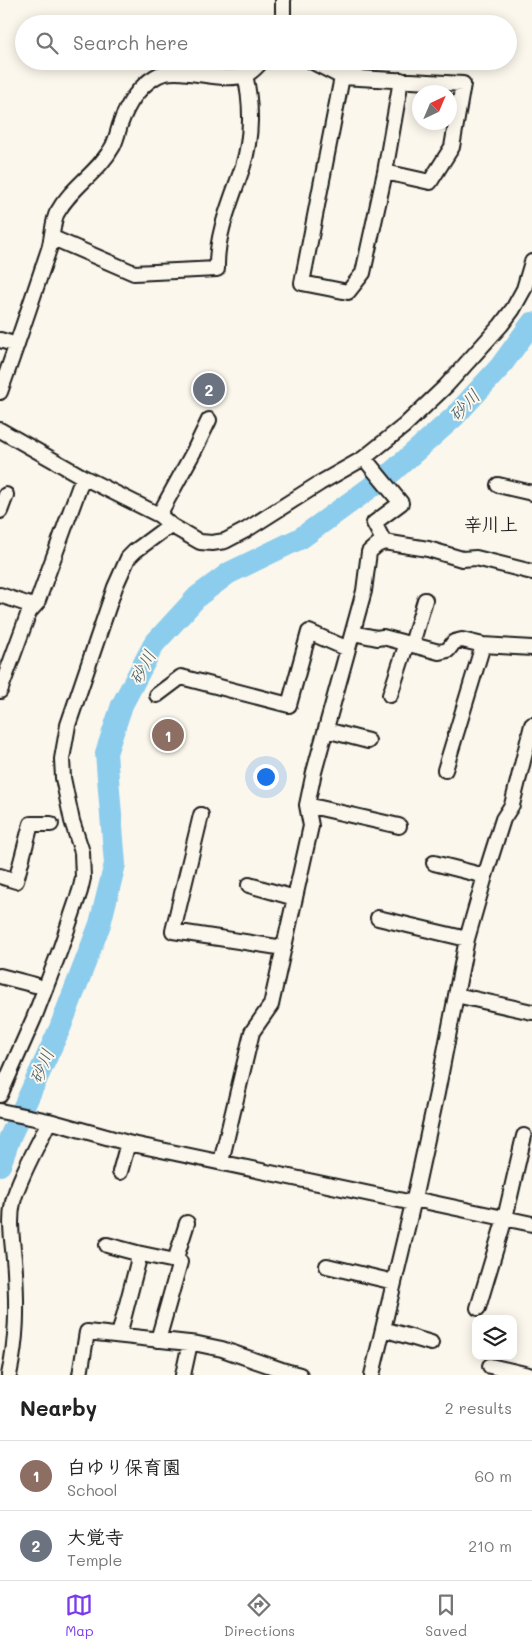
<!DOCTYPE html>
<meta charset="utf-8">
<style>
:root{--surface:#fff;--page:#f6f6f6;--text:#222;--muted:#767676;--line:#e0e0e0;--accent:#7c3aed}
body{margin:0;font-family:Mali,"Klee One",sans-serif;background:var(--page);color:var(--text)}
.controls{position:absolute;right:15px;bottom:15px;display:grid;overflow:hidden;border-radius:10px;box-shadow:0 2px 12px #0003}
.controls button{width:45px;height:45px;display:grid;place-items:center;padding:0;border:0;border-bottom:1px solid var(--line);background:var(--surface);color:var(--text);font:25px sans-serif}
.compass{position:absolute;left:412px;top:85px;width:45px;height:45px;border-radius:50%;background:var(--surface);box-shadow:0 2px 12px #0003;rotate:44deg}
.you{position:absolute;left:265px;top:776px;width:18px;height:18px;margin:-12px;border:4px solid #fff;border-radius:50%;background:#1a73e8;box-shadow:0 0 0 8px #1a73e833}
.badge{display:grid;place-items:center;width:32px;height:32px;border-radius:50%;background:var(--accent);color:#fff;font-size:16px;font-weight:700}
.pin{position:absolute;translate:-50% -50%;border:2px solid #fff;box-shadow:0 1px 5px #0006}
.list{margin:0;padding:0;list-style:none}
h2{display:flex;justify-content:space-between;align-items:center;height:65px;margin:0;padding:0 20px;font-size:21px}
h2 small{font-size:16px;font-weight:400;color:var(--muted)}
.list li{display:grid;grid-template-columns:32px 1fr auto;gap:15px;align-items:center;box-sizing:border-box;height:70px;padding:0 20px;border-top:1px solid var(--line)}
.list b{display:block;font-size:19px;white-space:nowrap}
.list p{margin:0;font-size:16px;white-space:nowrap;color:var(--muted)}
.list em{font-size:16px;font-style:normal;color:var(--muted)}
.icon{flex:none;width:28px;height:28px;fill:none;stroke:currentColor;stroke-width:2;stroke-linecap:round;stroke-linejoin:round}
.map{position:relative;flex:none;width:532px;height:1375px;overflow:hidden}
.search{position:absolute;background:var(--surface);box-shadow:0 2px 12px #0003;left:15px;right:15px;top:15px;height:55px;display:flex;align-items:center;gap:12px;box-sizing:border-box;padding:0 18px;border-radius:28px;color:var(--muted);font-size:19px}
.sheet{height:205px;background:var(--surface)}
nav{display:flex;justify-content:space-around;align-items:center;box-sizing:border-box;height:70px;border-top:1px solid var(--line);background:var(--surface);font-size:14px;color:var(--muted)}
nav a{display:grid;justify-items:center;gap:2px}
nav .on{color:var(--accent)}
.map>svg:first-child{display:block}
</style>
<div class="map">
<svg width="532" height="1375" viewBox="0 0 532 1375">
<rect width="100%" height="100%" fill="#fbf7ec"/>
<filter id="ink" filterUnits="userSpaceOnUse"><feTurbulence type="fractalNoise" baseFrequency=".02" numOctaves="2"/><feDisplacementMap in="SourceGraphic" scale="10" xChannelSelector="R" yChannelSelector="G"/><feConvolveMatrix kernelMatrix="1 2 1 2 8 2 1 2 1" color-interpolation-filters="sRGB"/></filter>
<g filter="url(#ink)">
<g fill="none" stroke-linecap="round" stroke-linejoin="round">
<path stroke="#8ccced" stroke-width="22" d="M0,1165L10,1137L60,1028L100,924L115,864L106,753L122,705L154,644L198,596L229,573L301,538L392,472L454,417L500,367L532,323"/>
<g stroke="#1c1c1c" stroke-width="18">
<path id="minor" d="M283,0V24
M311,61L342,77L463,84L452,147L430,182L385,172
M342,77L302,283L348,292L363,273L385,172L401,80
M53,238L134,273L217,269C216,233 232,199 243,166C252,137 252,104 245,75
M0,340L17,345
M0,392C17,345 33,297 49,249C52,240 53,219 57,213C71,187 99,172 113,146C116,140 118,132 120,125C127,105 137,88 155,77C177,63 219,84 245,75C252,73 257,66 262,61
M0,430L83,477L159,515L172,526L200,542L212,543L225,541L246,530L320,483L364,458L404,426L446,386L501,325L513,309L524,289L532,262
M498,485L532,493
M0,511L6,495
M159,515L194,451L209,420
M384,542L428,549L462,559L476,558L532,572
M0,595L33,606
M353,633L377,638L383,637L439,652L448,650L454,642L462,640L483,645L532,648
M412,644L425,600
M0,691L29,612L37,603L83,477
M157,695L181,677L289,705L309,632L348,649
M390,695L407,643
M326,730L368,741
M445,770L483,645
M307,805L399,826
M201,815L173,931L284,948
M434,863L485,876
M0,876L16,881L31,824H51
M249,885L295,898
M378,918L467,939
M0,976L35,985
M456,995L532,1012
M0,1095L34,1018L60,950L80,891L83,878L82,852L72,821L63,778L62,759L68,725L115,587L128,558L135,551L162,531L172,526
M0,1111L49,1121L128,1143L413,1203
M221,1162L252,1032L271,1005L311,826L307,805L314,772L364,591L369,552L377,545L384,542L374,523L401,503L364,458
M120,1172L128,1143
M414,1199L532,1224
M107,1245L137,1253L138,1262L119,1335
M137,1253L180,1262L158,1340
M175,1261L187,1223
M327,1266L394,1282
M478,1308L505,1218L524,1136
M383,1329L431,1343
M490,1366L529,1375
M9,1375C17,1338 17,1309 15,1272C14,1249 8,1225 13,1202C19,1177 38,1146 49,1121
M80,1375L87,1332L198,1344L222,1349L285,1371L300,1375
M183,1375L190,1343
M372,1375L414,1199L437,1093L467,939L485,876L503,819L512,805L532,725"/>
</g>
<use href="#minor" stroke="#fbf7ec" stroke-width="14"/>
</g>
</g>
<g text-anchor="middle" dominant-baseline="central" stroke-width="4" stroke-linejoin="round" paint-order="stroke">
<g font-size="18" font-style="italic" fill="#435a65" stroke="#fbf7ec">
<text transform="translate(464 405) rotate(-46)">砂川</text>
<text transform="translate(142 667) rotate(-62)">砂川</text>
<text transform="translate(41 1066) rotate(-67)">砂川</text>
</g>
<g font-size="18" font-weight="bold" fill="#1c1c1c" stroke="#fbf7ec">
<text x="491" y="524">辛川上</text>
</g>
</g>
</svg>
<div class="controls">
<button><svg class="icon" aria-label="layers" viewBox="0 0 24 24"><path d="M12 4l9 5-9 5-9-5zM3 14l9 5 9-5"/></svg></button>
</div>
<svg class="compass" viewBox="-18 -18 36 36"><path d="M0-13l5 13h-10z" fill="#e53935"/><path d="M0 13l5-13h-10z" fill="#767676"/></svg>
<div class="you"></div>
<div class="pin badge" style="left:168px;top:735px;background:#8d6e63">1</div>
<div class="pin badge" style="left:209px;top:389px;background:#6b7280">2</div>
<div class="search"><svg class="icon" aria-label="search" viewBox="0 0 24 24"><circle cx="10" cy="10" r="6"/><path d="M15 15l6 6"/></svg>Search here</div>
</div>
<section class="sheet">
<h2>Nearby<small>2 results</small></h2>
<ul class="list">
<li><span class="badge" style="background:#8d6e63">1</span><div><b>白ゆり保育園</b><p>School</p></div><em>60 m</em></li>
<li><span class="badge" style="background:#6b7280">2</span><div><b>大覚寺</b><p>Temple</p></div><em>210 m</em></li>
</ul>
</section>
<nav>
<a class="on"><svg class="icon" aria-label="map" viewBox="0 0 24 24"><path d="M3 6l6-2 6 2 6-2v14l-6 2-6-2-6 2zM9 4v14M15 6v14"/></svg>Map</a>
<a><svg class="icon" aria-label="directions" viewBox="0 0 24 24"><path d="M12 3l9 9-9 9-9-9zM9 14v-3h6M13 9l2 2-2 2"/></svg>Directions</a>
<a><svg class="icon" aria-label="saved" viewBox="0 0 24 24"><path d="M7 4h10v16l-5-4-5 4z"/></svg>Saved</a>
</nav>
